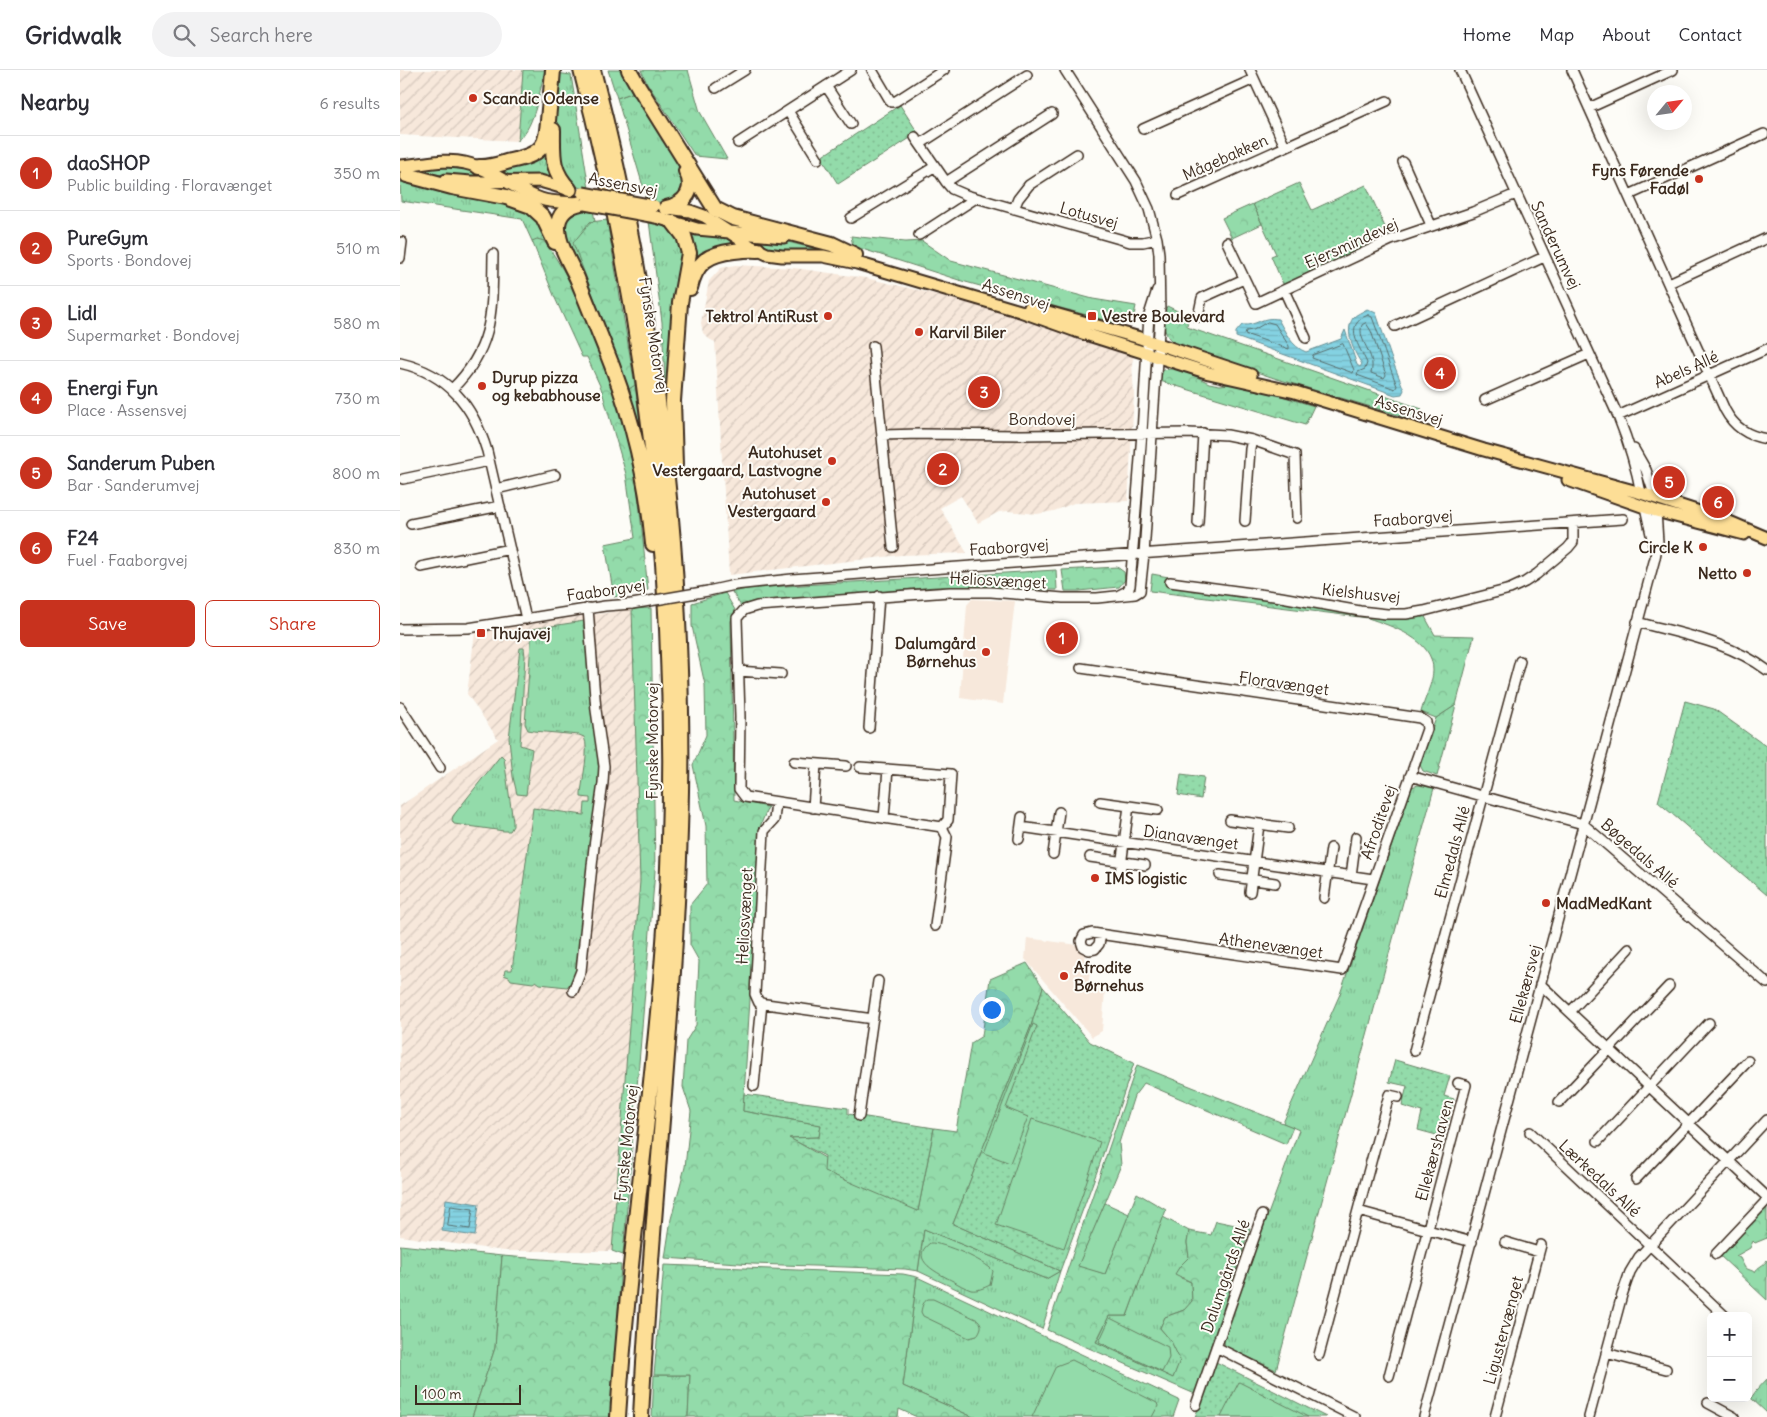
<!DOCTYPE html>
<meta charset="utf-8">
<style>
:root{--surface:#fff;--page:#f2f2f3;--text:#2b2b33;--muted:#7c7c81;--line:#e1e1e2;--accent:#c8321e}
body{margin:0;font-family:Delius,sans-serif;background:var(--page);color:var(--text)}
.controls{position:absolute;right:15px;bottom:15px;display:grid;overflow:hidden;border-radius:8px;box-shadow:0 5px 20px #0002}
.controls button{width:45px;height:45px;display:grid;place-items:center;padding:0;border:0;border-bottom:1px solid var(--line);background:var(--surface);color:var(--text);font:25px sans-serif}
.compass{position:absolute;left:1247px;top:15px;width:45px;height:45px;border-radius:50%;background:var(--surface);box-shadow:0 5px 20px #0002;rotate:61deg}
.scale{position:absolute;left:15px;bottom:12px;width:106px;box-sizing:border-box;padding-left:5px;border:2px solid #3b2a1e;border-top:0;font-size:14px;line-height:18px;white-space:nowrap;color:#3b2a1e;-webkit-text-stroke:4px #fdfcf7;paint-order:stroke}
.you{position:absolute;left:591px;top:939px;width:18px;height:18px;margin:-12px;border:4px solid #fff;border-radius:50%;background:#1a73e8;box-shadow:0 0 0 8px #1a73e833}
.badge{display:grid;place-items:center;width:32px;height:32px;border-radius:50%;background:var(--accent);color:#fff;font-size:16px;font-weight:700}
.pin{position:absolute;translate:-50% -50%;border:2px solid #fff;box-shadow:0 1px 5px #0006}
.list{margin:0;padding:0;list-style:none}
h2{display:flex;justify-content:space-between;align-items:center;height:65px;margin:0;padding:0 20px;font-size:21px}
h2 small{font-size:16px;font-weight:400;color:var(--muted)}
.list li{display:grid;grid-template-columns:32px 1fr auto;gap:15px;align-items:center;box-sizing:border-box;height:75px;padding:0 20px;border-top:1px solid var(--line)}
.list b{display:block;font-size:19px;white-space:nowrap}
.list p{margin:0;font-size:16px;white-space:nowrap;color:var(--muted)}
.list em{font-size:16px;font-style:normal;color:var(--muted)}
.actions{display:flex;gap:10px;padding:15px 20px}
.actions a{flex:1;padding:11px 0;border:1px solid var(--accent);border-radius:8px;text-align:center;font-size:18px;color:var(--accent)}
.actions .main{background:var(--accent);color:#fff}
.icon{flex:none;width:28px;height:28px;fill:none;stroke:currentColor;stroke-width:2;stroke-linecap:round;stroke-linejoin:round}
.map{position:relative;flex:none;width:1367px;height:1347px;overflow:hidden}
header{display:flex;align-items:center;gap:30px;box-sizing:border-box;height:70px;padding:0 25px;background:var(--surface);border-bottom:1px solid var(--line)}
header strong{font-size:24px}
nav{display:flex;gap:28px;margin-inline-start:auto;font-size:18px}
.search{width:350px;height:45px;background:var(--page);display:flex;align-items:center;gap:12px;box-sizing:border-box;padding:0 18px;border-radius:28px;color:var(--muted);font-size:19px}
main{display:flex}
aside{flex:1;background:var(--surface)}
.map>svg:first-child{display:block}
</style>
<header>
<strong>Gridwalk</strong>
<div class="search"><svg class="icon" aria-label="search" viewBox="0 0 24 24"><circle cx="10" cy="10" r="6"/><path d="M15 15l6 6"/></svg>Search here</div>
<nav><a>Home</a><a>Map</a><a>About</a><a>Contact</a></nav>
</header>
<main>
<aside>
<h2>Nearby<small>6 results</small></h2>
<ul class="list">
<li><span class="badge">1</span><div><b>daoSHOP</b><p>Public building · Floravænget</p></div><em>350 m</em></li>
<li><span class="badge">2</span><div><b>PureGym</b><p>Sports · Bondovej</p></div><em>510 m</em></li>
<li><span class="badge">3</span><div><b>Lidl</b><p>Supermarket · Bondovej</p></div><em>580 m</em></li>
<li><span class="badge">4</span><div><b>Energi Fyn</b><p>Place · Assensvej</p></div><em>730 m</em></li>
<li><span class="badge">5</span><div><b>Sanderum Puben</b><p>Bar · Sanderumvej</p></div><em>800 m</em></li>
<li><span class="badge">6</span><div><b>F24</b><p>Fuel · Faaborgvej</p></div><em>830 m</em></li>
</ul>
<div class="actions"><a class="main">Save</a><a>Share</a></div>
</aside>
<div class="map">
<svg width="1367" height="1347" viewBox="0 0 1367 1347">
<defs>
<pattern id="industrial-furrows" width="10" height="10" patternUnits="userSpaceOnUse" patternTransform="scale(1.25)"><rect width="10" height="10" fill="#f7e8db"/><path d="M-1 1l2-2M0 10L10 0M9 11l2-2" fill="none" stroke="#d5c7bc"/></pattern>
<pattern id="grass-tufts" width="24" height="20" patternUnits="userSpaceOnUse" patternTransform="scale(1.25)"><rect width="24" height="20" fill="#93dbaa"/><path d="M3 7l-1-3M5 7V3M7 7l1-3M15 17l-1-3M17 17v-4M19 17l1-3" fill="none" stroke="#80bc92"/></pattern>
<pattern id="forest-crowns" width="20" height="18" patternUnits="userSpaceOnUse" patternTransform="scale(1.25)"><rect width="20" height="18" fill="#93dbaa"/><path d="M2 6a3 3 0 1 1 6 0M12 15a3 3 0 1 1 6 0" fill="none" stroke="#80bc92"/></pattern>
<pattern id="park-dots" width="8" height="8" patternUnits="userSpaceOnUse" patternTransform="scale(1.25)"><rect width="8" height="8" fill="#93dbaa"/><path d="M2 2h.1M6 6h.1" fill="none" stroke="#80bc92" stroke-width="1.8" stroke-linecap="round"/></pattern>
<pattern id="water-rules" width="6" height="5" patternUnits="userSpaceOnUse" patternTransform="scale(1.25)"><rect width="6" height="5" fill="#84d2e2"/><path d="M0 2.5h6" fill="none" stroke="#73b4c1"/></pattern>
</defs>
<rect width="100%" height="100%" fill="#fdfcf7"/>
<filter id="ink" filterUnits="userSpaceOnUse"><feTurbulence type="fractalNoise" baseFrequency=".02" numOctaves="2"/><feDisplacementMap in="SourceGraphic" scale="10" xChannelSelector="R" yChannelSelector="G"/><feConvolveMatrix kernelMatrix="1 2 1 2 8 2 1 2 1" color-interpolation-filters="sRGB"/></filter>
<g filter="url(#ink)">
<path fill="#f7e8db" d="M572,529L615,531L603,634L560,628L567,535Z
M627,868L678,875L685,884L684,889L692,892L687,919L705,920L702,961L692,967L625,889Z"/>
<path fill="url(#industrial-furrows)" d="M0,0H123L118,71L0,65Z
M335,195L394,198L466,208L560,230L652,257L734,286L732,293L734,325L728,431L674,433L654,441L637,444L608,441L599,442L578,453L561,426L540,438L567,483L501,485L329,505L315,272L309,269L303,263L301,253L309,211L321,198Z
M232,539L240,811L212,1181H104L0,1166V736L98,669L67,624L75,562Z"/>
<path fill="url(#grass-tufts)" stroke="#678264" d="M156,3L171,5L189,119L177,117L168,112L156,81Z
M237,21C249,41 282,89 284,110C284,118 281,126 273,129C264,133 257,133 247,130L217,28Z
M148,73L158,111L140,106H108L94,98Z
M52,96L69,99L86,107L52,106L9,101Z
M0,112L93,127L132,140L151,170L132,171L122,149L1,131Z
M180,138L193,140L195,151L190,152L229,318L235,315L243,374L163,165L165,148Z
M249,151C272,157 274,160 283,181L267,350L262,252Z
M289,163L327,167L340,175L295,194Z
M348,168L384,171L424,181C398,181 371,184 348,168Z
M184,551L200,696L199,719L191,764L177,898L172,911L167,917L140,914L136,911L133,913L111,910L109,907L104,905L105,900H112L133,738L184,745L185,733H190V728L181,727V724C182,710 190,679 184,667L179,665L134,661L128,660L125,654L132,559Z
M120,578H124L125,586L120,675L132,679L126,725L117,724L113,707L109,668Z
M1056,635L1037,706L1023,701L1020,695L1036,648Z
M101,685L104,688L113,752V756L110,761H104L54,754L52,750L53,746Z
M1018,715L1034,718L876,1300L825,1276L823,1267L899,1060L883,1053L940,924L1012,717Z
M763,1147L789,1161L787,1173L789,1187L780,1196L781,1208L791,1212L792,1232L784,1240L765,1247L760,1258L771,1271L781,1290L773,1308L696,1273L709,1246H727Z
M524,1159L646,1209L660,1201L642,1259L518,1201Z
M0,1175L102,1186L95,1278L72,1347H0Z
M517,1207L779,1330L773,1347H573L503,1316Z
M254,1305H290L288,1347H252Z
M1367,1309V1343L1351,1328L1356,1321Z"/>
<path fill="url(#forest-crowns)" stroke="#678264" d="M123,0H145C141,15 134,59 120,67L118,71Z
M208,0H225L237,21L217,28Z
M241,0H288L300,42L327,89L295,86L247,13Z
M853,134L862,154L832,168L822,148Z
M207,150L235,315L229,319L173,173L190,152Z
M451,166L505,172L522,171L551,191L693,229L736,236L733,250L723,255L562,211L453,176Z
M137,169L144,171C172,208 189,252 205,296C212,317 221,337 226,358C239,410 242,466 248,520L214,527L205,474L235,468L226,404L201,318L187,287H182L155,228L132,171Z
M767,236L788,246L787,257L1022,339L1008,348L874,308L776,274C762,266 762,250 767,236Z
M770,299H781L809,313L820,315L839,313L914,336L905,355L760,311L763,300Z
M717,497L724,502L725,510L719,517L679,521H665L662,500Z
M656,500L657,520L535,517L345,534L341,536L332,522L352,518Z
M752,504L990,547L1024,545L1035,565L1074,566L1056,635L1036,648L1021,642C1024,630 1033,612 1033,601C1034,569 991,556 968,548L750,521Z
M325,523L335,540L331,551L334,730L368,737L361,754L343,1041L421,1055L419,1067L390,1068L518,1141L534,1058L556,1061L571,973L582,966L590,909L627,893L643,917L631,956L553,1154L660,1201L646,1209L524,1159L518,1201L505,1199L353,1194L265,1188L271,1149L285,1097L291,1041L283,1017L286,971L296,955L299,891L290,875V835L307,814L306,756L293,695L306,665L305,615L292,556V533Z
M251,538L255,801L223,1185L212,1181L240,811L232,539Z
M737,995L893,1057L886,1074L744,1013L734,1026L719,1073L721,1095L679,1195L705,1204L737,1123L766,1140L727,1246H709L696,1272L773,1308L780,1290L771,1271L760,1258L765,1247L784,1240L792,1231L791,1212L775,1204L780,1196L789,1187L787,1173L789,1161L811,1165L816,1151L850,1158L795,1324L647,1260Z
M1367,1133V1168L1355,1173L1353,1171L1350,1178L1336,1186L1340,1188L1345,1198L1355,1202C1358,1196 1364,1196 1367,1190V1230L1318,1184Z
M102,1186L221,1195L211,1347H72L95,1278Z
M264,1195L503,1204L517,1207L503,1316L573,1347H517L499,1339L498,1347H288L290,1305H254Z"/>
<path fill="url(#park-dots)" stroke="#678264" d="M500,35L518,63L438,114L421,87Z
M899,113L912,140L966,115L989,166L883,214L871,186L876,184L853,134Z
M1285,631L1314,639L1367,677V825L1258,732Z
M781,704L804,707L801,729L778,725Z
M643,917L690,972L734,993L699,1096L660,1201L553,1154L631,956Z
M995,990L1050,1006L1044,1026L1054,1029L1044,1067L1018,1060L1022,1042L1002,1036L1007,1016L989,1012Z
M344,1024L448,1038V1044L534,1058L518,1141L424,1101L425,1086L389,1068L419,1067L421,1055L343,1041Z
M816,1292L926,1347H795Z"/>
<path fill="#93dbaa" stroke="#678264" d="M633,954L637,956L606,1038L628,1047L610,1093L584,1083Z
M632,1049L700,1072L664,1178L596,1155Z
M705,1133L729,1144L705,1204L678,1196Z
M530,1173C542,1172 586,1191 593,1201L590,1215C584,1218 577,1221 571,1220C565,1218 558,1214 553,1211C540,1204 507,1190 530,1173Z
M528,1229H533L578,1250C584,1256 580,1260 577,1266L569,1268L523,1246L521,1242C522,1236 523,1232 528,1229Z
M710,1248L768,1277L769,1288L762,1302L699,1272Z
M672,1290L757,1333L758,1336L752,1347H632L656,1296Z
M839,1312L908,1347H821Z"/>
<path fill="url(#water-rules)" stroke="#678f94" d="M967,239L976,243L991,287L1004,320L1002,324L995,325L836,267V262L842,255C858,256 861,246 878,249C885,262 892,277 906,282L941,269L945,260L957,295L960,297L962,294C954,283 944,261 953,248C956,244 963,242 967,239Z
M46,1129L79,1134L75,1166L42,1161Z"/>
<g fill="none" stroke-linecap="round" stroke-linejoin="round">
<path stroke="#586d6c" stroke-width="1" d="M968,245L972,247C981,270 988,293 997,316L995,319L957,305L958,302L965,299L967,293C960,277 942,255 968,245Z
M868,252L875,254L889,276V279L845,264L846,261L853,260Z
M966,253L971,261L986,305L984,308L971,303C977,283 956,271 962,255Z
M943,274L954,300L953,303L912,288L913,285Z
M51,1136L73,1139L70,1159L48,1156Z"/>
<g stroke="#3b2a1e" stroke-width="12">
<path id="minor" d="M472,0L491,32L496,31L544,0
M850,0L885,76
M1060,0L1218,346C1228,371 1236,396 1241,423
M1172,0L1325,340C1334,357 1347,366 1367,369
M426,16L451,54
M316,18L345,0
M1189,38L1273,0
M388,41L418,89
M743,59L854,9
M515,67L546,112L552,119L566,125L730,172H743L757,169
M338,73L451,0
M520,74L627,5
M1003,92L1031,155
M546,112L652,44
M778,125L987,31
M1229,125L1364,64
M614,139L618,129L629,115L677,84
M451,148L534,97
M519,165L576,128
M827,172L856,233L991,170L1073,142L1116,124
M0,188L2,172
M1269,213L1367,168
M884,220L906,268
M798,247L802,228L844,209
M995,256L1144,187
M473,276L493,477
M0,293C48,304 73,335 87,381L126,549
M52,319C95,277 92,239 93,184
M1085,330L1189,284
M1218,346L1367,279
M482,365L520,364L622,365L789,363L827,365L852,370L895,385L897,448
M1234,379L1246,400L1255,427
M3,409L89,391
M96,419L155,405
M1245,437L1254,478
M845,451L850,379L852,370
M798,453L803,363
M11,454L100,436
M21,497L110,479
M770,512L881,527L960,541L987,544H1006L1024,541L1110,519L1125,512L1137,504L1168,478L1173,472V453
M308,521L335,515L392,509L1223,449
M719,525L727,521L730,516L742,363L749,245L757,220
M1237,552C1281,564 1330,572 1367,600
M0,559L68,558L205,536L232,534
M681,598L1020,648L1026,652L1027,659L942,900L692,863L684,865L681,871L683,877L689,880L695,879L699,874L701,865
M338,601L381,604
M0,637L40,698
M469,658L479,526
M394,692L446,696
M460,697L551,704L548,750L542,757
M1010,706L1183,754L1367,913
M376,732L374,750L364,761L355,924L359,933L473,949
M700,732L758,740
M413,738L416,694
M484,748L488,699
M830,750L888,758
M542,757L345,727L339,719L340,647L337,548L344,540L357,536L550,522H591L663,528H697L735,524L740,521L744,484L760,246L759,184L757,169L749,139L736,111L665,0
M621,757L973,809
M619,769L622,747
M653,784L659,742
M690,787L745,795
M720,803L729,736
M820,805L875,813
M951,806L956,767
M850,822L859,755
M924,828L931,778
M535,856L547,767L542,757
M1140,914L1367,1127
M173,921L181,901L194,777L203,713L204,696L196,640L188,538
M1170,942L1229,879
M1014,981L1120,591
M354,1016L362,933
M1159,1032L1269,916
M459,1046L478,911
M1130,1062L1325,1246
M1198,1071L1309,953
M1236,1109L1348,991
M958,1141L1072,1172
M1105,1172L1139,1182
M1316,1184L1367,1130
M816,1277L955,1347
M1206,1283L1266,1299
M919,1285L989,1025L998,1027
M989,1306L1066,1015L1058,1013
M1308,1333L1334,1347
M796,1335L862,1145
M1024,1347L1255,488L1258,472L1256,441
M1095,1347L1141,1175
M1189,1347L1222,1225L1230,1202L1239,1187L1367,1050"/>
</g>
<g stroke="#3b2a1e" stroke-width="15">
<path id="major" d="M0,96C21,95 44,88 65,93C93,99 114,120 141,129C153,133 166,132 179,133
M46,110L71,112L140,111L171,120
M268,138L290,141L304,146L352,177L367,184L382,186H423L457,193L620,241L676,261L809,303L895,322L1084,380L1241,423L1327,451L1367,468
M256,147L297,159L384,167
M630,237L740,268L851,305
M1168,410L1256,441L1344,464"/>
</g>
<g stroke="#3b2a1e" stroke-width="18">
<path id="highway" d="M181,0C254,281 283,568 265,858C254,1022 228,1184 218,1347
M193,0C242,187 271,378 279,572C281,622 282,671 281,721C277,931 251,1138 241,1347
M229,0L241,21
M237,14L315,139L333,148L432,174L455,185
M153,60C153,86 151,100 169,119
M79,97C89,98 99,94 110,91C148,83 146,74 149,39C151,26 152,13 153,0
M7,105L52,117L106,127L131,136L143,147L155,172
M181,133C168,136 157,144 158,159C159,176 170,193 177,208C186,230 195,253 204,275C230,339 247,406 253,474
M266,138C286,134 296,119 286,101
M274,153L284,166L289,183L280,233L273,331L275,395
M290,218C296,192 308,184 334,181C342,180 350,179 358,180"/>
</g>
<use href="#minor" stroke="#fdfcf7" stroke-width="9"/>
<use href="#major" stroke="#fdde96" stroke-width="11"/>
<use href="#highway" stroke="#fdde96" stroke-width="14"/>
<g stroke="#3b2a1e" stroke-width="12" stroke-linecap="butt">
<path id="minor-bridge" d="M232,534L308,521"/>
</g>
<g stroke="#3b2a1e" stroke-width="15" stroke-linecap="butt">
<path id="major-bridge" d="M183,123L254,136
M185,134L256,147"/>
</g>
<use href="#minor-bridge" stroke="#fdfcf7" stroke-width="9"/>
<use href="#major-bridge" stroke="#fdde96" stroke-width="11"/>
</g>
</g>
<g fill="#c8321e" stroke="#fdfcf7" stroke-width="2">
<circle cx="73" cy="28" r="5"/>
<circle cx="1299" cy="109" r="5"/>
<circle cx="428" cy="246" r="5"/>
<rect x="687" y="241" width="10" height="10" rx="2.5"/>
<circle cx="519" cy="262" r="5"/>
<circle cx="82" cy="316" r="5"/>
<circle cx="432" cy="391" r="5"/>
<circle cx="426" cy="432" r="5"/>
<circle cx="1303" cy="477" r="5"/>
<circle cx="1347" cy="503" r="5"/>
<rect x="76" y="558" width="10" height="10" rx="2.5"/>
<circle cx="586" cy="582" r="5"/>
<circle cx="695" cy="808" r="5"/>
<circle cx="1146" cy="833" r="5"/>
<circle cx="664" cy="906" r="5"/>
</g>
<g text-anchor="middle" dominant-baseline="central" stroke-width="4" stroke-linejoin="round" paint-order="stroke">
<g font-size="16" font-weight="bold" fill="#3b2a1e" stroke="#fdfcf7" text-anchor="start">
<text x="83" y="28">Scandic Odense</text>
<text x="1289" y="100" text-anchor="end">Fyns Førende<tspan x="1289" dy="18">Fadøl</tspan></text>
<text x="418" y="246" text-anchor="end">Tektrol AntiRust</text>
<text x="702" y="246">Vestre Boulevard</text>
<text x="529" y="262">Karvil Biler</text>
<text x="92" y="307">Dyrup pizza<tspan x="92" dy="18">og kebabhouse</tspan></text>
<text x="422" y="382" text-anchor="end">Autohuset<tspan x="422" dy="18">Vestergaard, Lastvogne</tspan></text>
<text x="416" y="423" text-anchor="end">Autohuset<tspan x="416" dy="18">Vestergaard</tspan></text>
<text x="1293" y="477" text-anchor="end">Circle K</text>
<text x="1337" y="503" text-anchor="end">Netto</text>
<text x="91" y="563">Thujavej</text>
<text x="576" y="573" text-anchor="end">Dalumgård<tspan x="576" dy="18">Børnehus</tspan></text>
<text x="705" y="808">IMS logistic</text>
<text x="1156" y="833">MadMedKant</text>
<text x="674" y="897">Afrodite<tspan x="674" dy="18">Børnehus</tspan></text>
</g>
<g font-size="16" fill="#3b2a1e" stroke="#fdfcf7">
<text transform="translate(825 87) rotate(-24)">Mågebakken</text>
<text transform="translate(223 114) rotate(11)">Assensvej</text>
<text transform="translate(689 145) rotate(16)">Lotusvej</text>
<text transform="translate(951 173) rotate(-24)">Ejersmindevej</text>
<text transform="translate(1156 175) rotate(65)">Sanderumvej</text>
<text transform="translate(616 224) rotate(18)">Assensvej</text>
<text transform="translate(254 265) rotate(81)">Fynske Motorvej</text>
<text transform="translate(1286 299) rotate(-24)">Abels Allé</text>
<text transform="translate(1009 340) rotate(17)">Assensvej</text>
<text x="642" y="349">Bondovej</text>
<text transform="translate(1013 448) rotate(-4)">Faaborgvej</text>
<text transform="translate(609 477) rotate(-4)">Faaborgvej</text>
<text transform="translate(598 510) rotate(3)">Heliosvænget</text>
<text transform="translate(206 520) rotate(-8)">Faaborgvej</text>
<text transform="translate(961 523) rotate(6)">Kielshusvej</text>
<text transform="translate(884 613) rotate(8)">Floravænget</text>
<text transform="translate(252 671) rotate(-90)">Fynske Motorvej</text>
<text transform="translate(978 752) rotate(-71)">Afroditevej</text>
<text transform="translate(791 767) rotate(8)">Dianavænget</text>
<text transform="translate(1052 782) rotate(-75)">Elmedals Allé</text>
<text transform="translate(1240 783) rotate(41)">Bøgedals Allé</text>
<text transform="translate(344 846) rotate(-87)">Heliosvænget</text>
<text transform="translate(871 875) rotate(8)">Athenevænget</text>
<text transform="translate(1125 914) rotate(-75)">Ellekærsvej</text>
<text transform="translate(226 1073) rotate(-84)">Fynske Motorvej</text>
<text transform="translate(1034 1080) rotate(-75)">Ellekærshaven</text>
<text transform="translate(1200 1108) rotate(43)">Lærkedals Allé</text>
<text transform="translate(825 1206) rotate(-71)">Dalumgårds Allé</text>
<text transform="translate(1103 1260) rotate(-75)">Ligustervænget</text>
</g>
</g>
</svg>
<div class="controls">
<button>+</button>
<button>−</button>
</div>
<svg class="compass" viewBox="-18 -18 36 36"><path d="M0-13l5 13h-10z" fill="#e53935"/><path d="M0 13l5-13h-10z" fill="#7c7c81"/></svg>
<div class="scale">100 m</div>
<div class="you"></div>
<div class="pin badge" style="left:662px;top:568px">1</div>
<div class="pin badge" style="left:543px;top:399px">2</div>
<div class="pin badge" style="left:584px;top:322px">3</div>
<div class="pin badge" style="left:1040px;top:303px">4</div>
<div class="pin badge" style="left:1269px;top:412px">5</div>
<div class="pin badge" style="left:1318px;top:432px">6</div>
</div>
</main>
